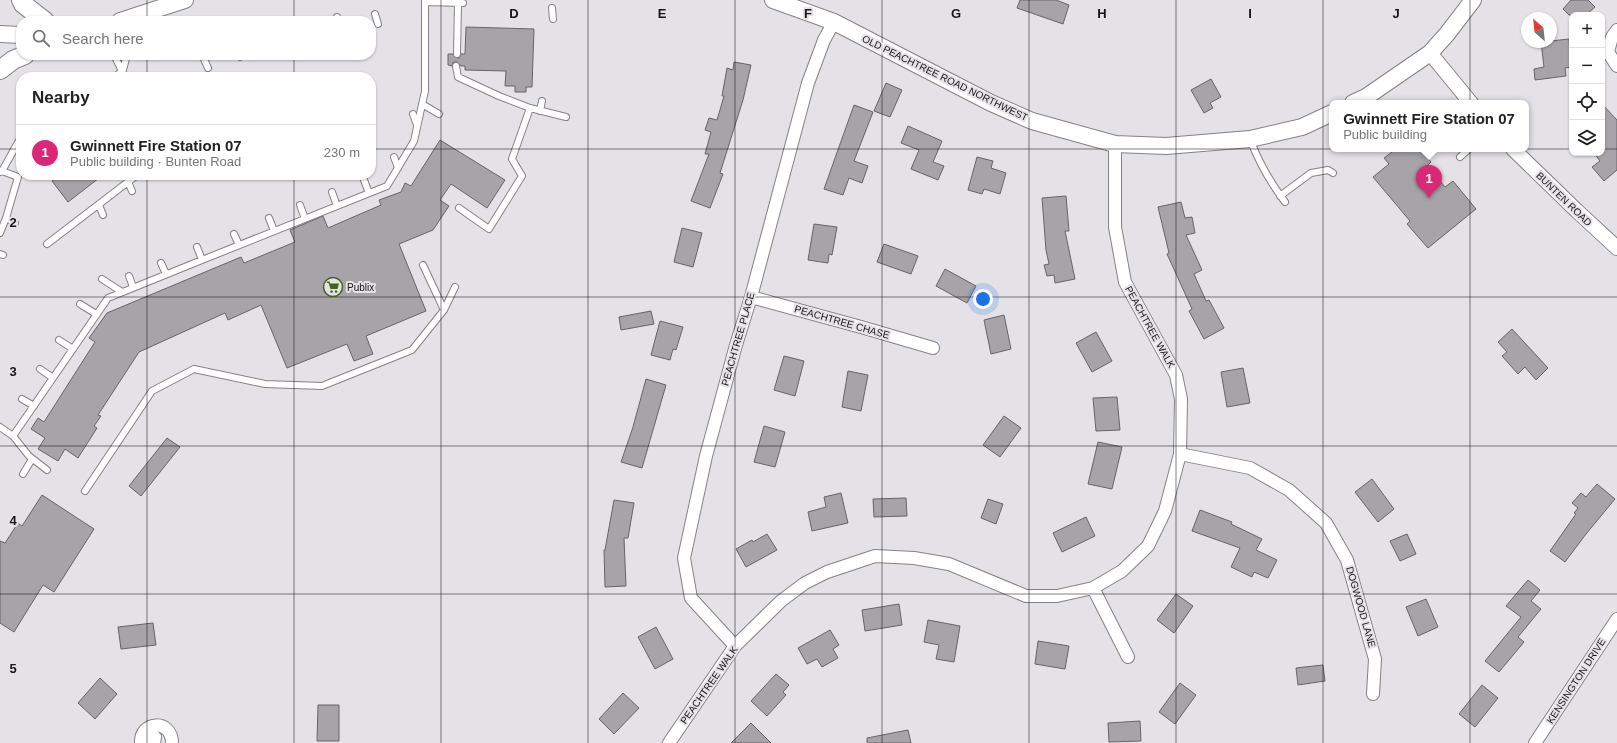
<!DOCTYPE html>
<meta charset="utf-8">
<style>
:root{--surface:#fff;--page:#f6f6f6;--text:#222;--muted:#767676;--line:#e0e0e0;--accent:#db2777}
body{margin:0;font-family:Helvetica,sans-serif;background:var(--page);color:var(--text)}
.controls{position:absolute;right:12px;top:12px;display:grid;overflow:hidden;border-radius:8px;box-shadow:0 1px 3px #0004}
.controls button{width:36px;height:36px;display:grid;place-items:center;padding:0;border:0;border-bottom:1px solid var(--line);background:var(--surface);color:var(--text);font:20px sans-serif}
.compass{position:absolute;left:1521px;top:12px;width:36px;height:36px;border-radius:50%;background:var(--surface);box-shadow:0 1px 3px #0004;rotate:333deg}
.you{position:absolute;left:983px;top:299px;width:14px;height:14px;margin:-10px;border:3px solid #fff;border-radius:50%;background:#1a73e8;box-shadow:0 0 0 6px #1a73e833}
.badge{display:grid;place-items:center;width:26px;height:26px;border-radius:50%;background:var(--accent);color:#fff;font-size:13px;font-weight:700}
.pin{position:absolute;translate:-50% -33px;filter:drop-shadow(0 1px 2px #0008)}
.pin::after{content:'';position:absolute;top:21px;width:14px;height:12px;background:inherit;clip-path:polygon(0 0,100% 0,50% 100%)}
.popup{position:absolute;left:1329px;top:100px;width:200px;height:52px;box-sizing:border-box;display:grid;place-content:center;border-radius:8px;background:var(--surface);filter:drop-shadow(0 1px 3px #0005);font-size:13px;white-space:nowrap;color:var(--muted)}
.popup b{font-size:15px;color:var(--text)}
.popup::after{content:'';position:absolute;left:50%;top:100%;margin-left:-8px;border:8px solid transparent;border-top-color:var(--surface)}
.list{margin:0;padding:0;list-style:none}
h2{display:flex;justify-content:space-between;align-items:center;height:52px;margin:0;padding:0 16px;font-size:17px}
h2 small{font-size:13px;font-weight:400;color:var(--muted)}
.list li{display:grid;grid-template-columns:26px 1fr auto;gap:12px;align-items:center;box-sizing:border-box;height:56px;padding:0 16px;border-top:1px solid var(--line)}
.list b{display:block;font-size:15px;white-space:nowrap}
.list p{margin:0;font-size:13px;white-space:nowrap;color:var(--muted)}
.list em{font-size:13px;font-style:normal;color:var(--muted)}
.icon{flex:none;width:22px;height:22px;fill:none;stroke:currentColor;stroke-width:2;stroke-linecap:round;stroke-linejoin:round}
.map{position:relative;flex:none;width:1617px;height:743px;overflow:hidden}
.search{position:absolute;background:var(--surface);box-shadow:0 1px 3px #0004;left:16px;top:16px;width:360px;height:44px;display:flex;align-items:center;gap:10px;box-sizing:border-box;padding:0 14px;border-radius:16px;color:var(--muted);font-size:15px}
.panel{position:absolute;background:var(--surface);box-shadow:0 1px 3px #0004;left:16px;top:72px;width:360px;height:108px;border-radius:16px}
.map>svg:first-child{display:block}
</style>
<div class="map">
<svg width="1617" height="743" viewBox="0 0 1617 743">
<rect width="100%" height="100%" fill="#e5e2e7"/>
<path fill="#a7a4a9" stroke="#676468" d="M1020,0H1056L1069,5L1063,24L1017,8Z
M1571,0H1588L1595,7L1586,15H1569L1563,9Z
M466,27L534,29L532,87H526V92H515V86H505L506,71L465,70V66H461L457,62H453L452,66L448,65V54H453L457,58H459L461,54H465Z
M1569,39L1570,52L1572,51V67L1565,68L1566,76L1535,80L1534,69L1544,67L1541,42Z
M734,62L751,65L743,100L720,173L723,174L710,208L691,201L709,154H705L711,132L705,130L709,118L717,120L724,96H722L727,68L733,70Z
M1211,79L1221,97L1210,103L1213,108L1204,113L1191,90Z
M886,83L902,90L890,117L874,111Z
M1602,104L1617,120V170L1604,181L1592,167L1600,161L1594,153H1602Z
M854,105L873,112L854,161L868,166L862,183L849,178L843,195L824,189Z
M908,126L942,141L933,162L944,166L938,180L911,169L919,150L901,143Z
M440,140L505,180L487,208L451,184L440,200L449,206L433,230L399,244L426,311L366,336L373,354L354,361L347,344L287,368L261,305L228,320L225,313L139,352L98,415L101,416L94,426L97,428L78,458L65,449L58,461L38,449L45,438L31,429L38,418L44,422L95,342L89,338L107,313L241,257L244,263L295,242L290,230L323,216L328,228L381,205L379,200L401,192L405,183L411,186Z
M1396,149H1420L1431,162L1427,166L1445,187L1453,181L1476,209L1428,248L1407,224L1410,221L1373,177L1389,164L1384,158Z
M977,157L993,161L991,168L1006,173L1000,194L984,189L982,194L968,190Z
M60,175H103L68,202L52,181Z
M1066,196L1069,231H1065L1075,279L1055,283L1054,275L1047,276L1044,265L1049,264L1046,250L1042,198Z
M1181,202L1185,218L1192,217L1195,233L1186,235L1202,270L1194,274L1206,301L1209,300L1224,328L1204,339L1189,311L1192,309L1167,254L1169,253L1158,207Z
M814,224L837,227L832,255L829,254L828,263L808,260Z
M682,228L702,233L693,267L674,262Z
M884,244L918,256L911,274L877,262Z
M945,269L976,286L967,303L936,286Z
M651,311L654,324L621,330L619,317Z
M1004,315L1011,349L991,354L984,320Z
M660,321L683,327L676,350L673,349L670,360L651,355Z
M1512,329L1548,368L1536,380L1525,367L1518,374L1502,356L1507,352L1498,342Z
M1096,332L1112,361L1092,372L1076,343Z
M784,356L804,361L795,396L774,390Z
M1243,368L1250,403L1227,407L1221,372Z
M848,371L868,375L861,411L842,407Z
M646,379L666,385L642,468L621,462L633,427Z
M1117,397L1120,430L1096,431L1093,398Z
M1004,416L1021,428L1000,457L983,445Z
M764,426L785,432L775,467L754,462Z
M167,438L180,447L141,496L129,486Z
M1098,442L1122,447L1112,489L1088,484Z
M1372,479L1394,509L1378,522L1355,492Z
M1597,484L1615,499L1586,534L1565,562L1550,551L1576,514L1574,513L1578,508L1572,503L1581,493L1586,497Z
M841,493L848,523L812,531L808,512L826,507L824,497Z
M42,495L94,529L54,592L43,585L14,632L0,623V541L5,543L18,523L22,526Z
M906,498L907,516L874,517L873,499Z
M988,499L1003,504L996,524L981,518Z
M614,500L634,503L628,538H624L626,586L605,587L604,550H605Z
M1200,510L1232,522L1231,524L1262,539L1256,550L1277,560L1268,578L1254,572L1252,577L1231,567L1240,548L1192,531Z
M1086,517L1095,536L1062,552L1053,533Z
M767,534L777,550L746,567L736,549L752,540L753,542Z
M1407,534L1416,554L1400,561L1390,541Z
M1528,580L1540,590L1531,601L1541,609L1518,637L1524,642L1499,672L1485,661L1521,617L1506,606Z
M1176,594L1193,606L1174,633L1157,620Z
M1426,599L1438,627L1418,636L1406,607Z
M899,604L902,625L865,631L862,610Z
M928,620L960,626L954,662L936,659L939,645L924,642Z
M153,623L156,645L121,649L118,627Z
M656,627L673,659L655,669L638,637Z
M830,630L839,645L833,649L838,658L822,667L817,659L807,664L798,648Z
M1038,641L1069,646L1065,669L1035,664Z
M1323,665L1325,681L1298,685L1296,668Z
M776,674L789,685L783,692L786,695L767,716L751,701Z
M100,678L117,694L95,719L78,703Z
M1180,683L1196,695L1175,724L1159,712Z
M1482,685L1498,698L1475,727L1459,714Z
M623,693L639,708L614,734L599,719Z
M318,705H339V741H317Z
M1140,721L1141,741L1109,742L1108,723Z
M751,723L771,743H731Z
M908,730L911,743H867V738Z"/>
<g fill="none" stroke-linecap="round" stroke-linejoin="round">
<g stroke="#858286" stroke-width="8">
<path id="service" d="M425,2L463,3
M552,8L553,19
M375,14L378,24
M337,17L338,21
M457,54L458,3
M114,55L125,77
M239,55L240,57
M203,57L208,68
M456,66L458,77L499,96L530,108L566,117
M115,77L123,70L127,55
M422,104L439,114
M540,111L542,101
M413,114L417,125
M1250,139C1259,163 1270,182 1285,202
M394,157L398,168
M1460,157L1469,149
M0,172L2,171L21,137
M364,180L369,193
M128,182L132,191
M332,192L337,206
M1280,196L1311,173L1328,170L1333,173
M99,205L103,215
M300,205L305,219
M459,208L489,229L522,176L512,159L530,108
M6,218L15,223
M269,218L274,231
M0,233L6,218L18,177L2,171
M234,234L239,245
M47,244L137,175
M197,247L202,260L387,186L414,141L425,91V0
M0,254L3,255
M161,263L166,274
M423,265L444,310
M129,276L133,287
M102,279L122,292
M80,304L96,314
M59,340L73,349
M40,369L53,378
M22,399L34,406
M0,427L13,436L108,298L202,260
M13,436L29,456L47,470
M23,474L32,459
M85,491L152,391L194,369L265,384L322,386L412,350L444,310L455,287"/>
</g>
<g stroke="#858286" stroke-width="14">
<path id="minor" d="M1617,30L1612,37L1608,52L1617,66
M751,297L861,327L933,348
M1180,454L1250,468L1289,490L1326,523L1347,560L1375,659L1373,694
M1093,588L1128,657
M735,646L691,598L684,558L706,456L736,345L751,297L808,83L824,40L834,22
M141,743C140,720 172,719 172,743
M150,743L155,737L154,743
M669,743L735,646L781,601L805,583L827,572L875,556L914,558L949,564L1026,596H1057L1093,588L1122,571L1148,546L1165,511L1180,454L1181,399L1176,375L1125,282L1115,227V144
M1535,743L1617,619"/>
</g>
<g stroke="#858286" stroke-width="16">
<path id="tertiary" d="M1430,53L1471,103
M1513,149L1577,211L1617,248"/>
</g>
<g stroke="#858286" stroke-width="18">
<path id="secondary" d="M773,0L834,22L991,103L1032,121L1115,144L1166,146L1250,139L1302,127L1332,113
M120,21L185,0
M0,34L21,35
M1353,103L1366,97L1430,53L1447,34L1473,0"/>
</g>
<g stroke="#858286" stroke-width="20">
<path id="primary" d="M21,0L23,4L45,21
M0,70L13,60L25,55"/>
</g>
<use href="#service" stroke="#fff" stroke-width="6"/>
<use href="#minor" stroke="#fff" stroke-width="12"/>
<use href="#tertiary" stroke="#fff" stroke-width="14"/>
<use href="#secondary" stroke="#fff" stroke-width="16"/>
<use href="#primary" stroke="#fff" stroke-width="18"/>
</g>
<path fill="none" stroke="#161517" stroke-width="1" stroke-opacity="0.55" d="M147,0V21M294,0V21M441,0V743M588,0V743M735,0V743M882,0V743M1029,0V743M1176,0V743M1323,0V743M1470,0V743M147,55V77M294,55V77M0,149H21M371,149H1572M1602,149H1617M147,175V743M294,175V743M0,297H1617M0,446H1617M0,594H1617"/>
<defs>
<g id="supermarket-ring" transform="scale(1)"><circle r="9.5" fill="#e5e2e7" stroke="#476315" stroke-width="1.5"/><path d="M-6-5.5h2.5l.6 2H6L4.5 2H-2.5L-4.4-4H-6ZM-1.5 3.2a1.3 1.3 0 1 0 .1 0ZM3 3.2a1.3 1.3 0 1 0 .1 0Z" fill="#476315"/></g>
</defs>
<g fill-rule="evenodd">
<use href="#supermarket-ring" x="333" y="287"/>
</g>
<g text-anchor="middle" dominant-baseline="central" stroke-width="4" stroke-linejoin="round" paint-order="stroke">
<g font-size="10" fill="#161517" stroke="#e5e2e7">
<text transform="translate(945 78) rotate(26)">OLD PEACHTREE ROAD NORTHWEST</text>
<text transform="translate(1564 199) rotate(44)">BUNTEN ROAD</text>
<text transform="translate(842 322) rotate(16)">PEACHTREE CHASE</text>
<text transform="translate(1150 327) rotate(61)">PEACHTREE WALK</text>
<text transform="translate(738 339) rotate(-74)">PEACHTREE PLACE</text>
<text transform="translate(1361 607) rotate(74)">DOGWOOD LANE</text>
<text transform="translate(1576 681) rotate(-57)">KENSINGTON DRIVE</text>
<text transform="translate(709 685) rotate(-55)">PEACHTREE WALK</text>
</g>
<g font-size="10" fill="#161517" stroke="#e5e2e7" text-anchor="start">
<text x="347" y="287">Publix</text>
</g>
</g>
<g font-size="13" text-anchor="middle" font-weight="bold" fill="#161517" stroke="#e5e2e7" stroke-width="4" stroke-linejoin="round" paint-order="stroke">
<text x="514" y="18">D</text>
<text x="662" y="18">E</text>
<text x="808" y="18">F</text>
<text x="956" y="18">G</text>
<text x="1102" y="18">H</text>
<text x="1250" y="18">I</text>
<text x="1396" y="18">J</text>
<text x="13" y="227">2</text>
<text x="13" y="376">3</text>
<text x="13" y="525">4</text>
<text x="13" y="673">5</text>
</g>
</svg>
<div class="controls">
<button>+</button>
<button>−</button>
<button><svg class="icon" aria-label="locate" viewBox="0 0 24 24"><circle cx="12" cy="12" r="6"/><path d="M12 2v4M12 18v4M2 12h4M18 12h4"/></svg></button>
<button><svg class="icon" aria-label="layers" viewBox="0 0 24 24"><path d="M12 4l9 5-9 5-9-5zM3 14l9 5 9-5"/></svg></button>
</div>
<svg class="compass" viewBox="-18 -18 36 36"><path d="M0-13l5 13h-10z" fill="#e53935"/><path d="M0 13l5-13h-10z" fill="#767676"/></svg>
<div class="you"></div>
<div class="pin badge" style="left:1429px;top:198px">1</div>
<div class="popup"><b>Gwinnett Fire Station 07</b>Public building</div>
<div class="search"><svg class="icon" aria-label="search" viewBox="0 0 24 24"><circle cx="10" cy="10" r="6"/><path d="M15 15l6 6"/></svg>Search here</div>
<section class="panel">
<h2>Nearby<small></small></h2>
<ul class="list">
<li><span class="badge">1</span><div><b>Gwinnett Fire Station 07</b><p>Public building · Bunten Road</p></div><em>230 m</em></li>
</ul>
</section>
</div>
